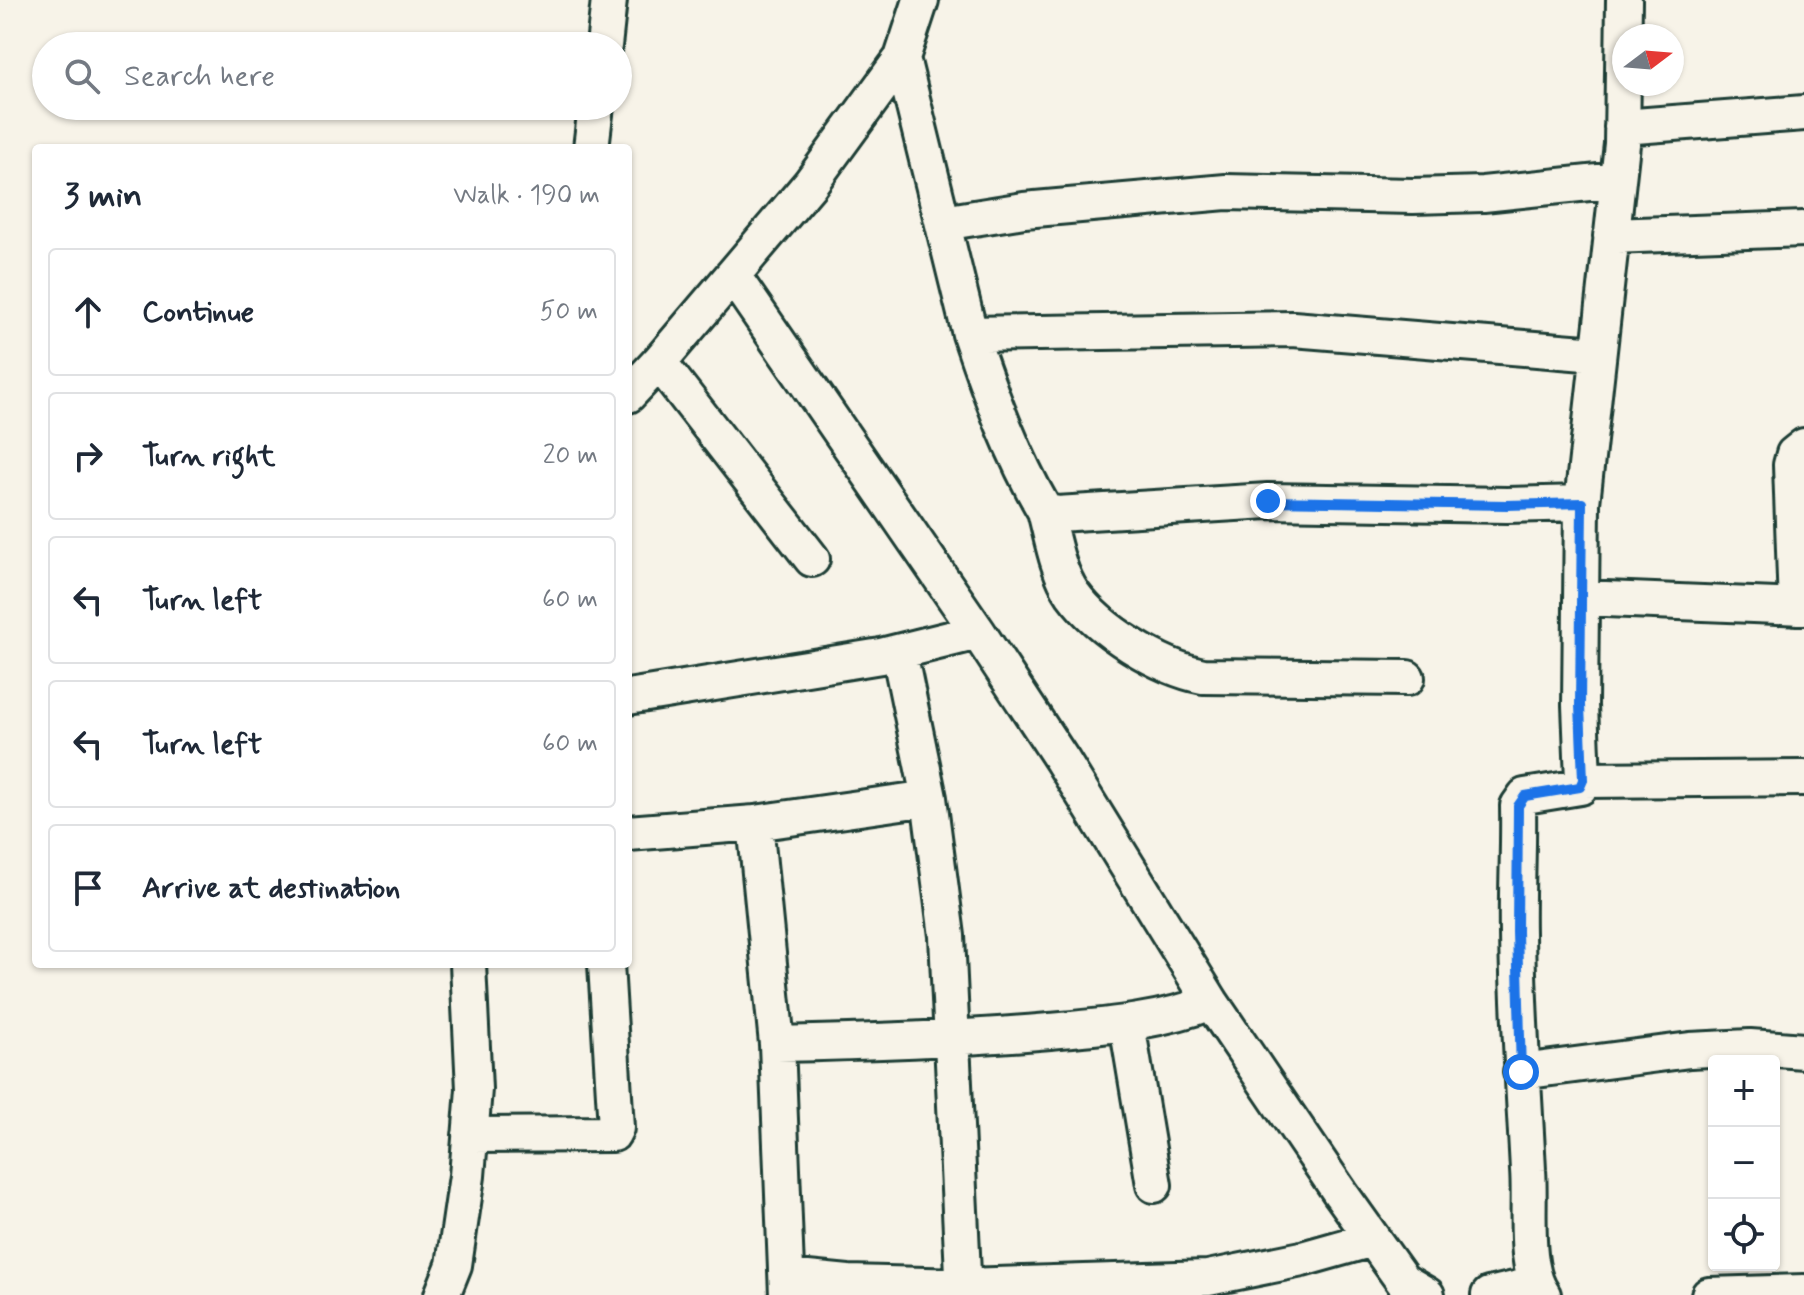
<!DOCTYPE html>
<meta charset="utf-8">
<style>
:root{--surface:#fff;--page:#f6f6f7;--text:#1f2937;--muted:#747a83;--line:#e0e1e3}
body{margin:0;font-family:Mynerve,sans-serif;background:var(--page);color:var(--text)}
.controls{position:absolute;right:24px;bottom:24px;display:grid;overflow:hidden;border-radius:8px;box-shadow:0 2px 6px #0004}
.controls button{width:72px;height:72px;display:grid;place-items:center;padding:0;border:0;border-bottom:2px solid var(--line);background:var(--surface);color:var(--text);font:40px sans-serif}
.compass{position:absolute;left:1612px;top:24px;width:72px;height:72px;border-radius:50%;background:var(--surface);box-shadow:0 2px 6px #0004;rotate:74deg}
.stop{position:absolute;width:24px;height:24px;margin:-18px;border:6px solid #1a73e8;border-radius:50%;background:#fff}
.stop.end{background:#1a73e8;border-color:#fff;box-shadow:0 2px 8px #0008}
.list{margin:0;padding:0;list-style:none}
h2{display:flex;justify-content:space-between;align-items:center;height:104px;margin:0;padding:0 32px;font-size:34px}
h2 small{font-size:26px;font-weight:400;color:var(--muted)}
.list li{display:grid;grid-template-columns:52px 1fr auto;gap:24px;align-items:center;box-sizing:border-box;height:128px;margin:0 16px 16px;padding:0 16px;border:2px solid var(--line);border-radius:8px}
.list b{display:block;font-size:30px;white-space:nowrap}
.list em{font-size:26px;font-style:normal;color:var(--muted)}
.icon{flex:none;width:44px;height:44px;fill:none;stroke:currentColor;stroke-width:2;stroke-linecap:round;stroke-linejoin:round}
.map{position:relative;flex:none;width:1804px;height:1295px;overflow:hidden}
.search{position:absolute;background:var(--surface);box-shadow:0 2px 6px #0004;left:32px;top:32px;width:600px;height:88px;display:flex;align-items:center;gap:20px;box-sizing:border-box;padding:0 28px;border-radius:44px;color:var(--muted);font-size:30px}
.panel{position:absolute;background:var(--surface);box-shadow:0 2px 6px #0004;left:32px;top:144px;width:600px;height:824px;border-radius:8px}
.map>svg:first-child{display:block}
</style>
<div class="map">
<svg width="1804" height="1295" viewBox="0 0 1804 1295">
<rect width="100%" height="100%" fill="#f7f3e8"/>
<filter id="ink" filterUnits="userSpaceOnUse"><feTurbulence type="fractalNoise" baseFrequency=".0125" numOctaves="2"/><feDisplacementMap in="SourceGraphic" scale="16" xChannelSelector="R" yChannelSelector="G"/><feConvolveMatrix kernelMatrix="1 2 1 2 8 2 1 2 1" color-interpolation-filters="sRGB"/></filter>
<g filter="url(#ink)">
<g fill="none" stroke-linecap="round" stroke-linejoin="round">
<g stroke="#1f3d34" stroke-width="40">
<path id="street" d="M604,46L609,0
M902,58L970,334C990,394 1013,456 1045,511L1057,514L1268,501L1507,505L1582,503
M1622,127L1804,113
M591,148L596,106
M943,223L1024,210L1226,192L1413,196L1483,194L1618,180
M1611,236L1804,229
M733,276L978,632L1062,760L1211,1002L1341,1194L1403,1281L1427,1295
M970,334L1293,329L1597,354
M659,362L812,559
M628,395L659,362L810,184L902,58L921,0
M1045,511C1052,537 1057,571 1073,594C1100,631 1159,667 1203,676L1407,678
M1581,598L1804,607
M1796,607L1791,465L1794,454L1804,446
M899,652L929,798L947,936L964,1295
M628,697L881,656L978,632
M1583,780L1804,778
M755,823L777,1044L787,1295
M628,833L755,823L929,798
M1127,1024L1154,1185
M777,1044C868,1042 959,1039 1050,1031C1105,1026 1160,1022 1211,1002
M1521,1072L1690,1050L1750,1047L1804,1051
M470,1135L613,1134L616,1128L606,964
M787,1277L848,1283L964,1286L1208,1278L1302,1259L1373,1239
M442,1295L454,1265L467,1176L474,1089L468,964
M1489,1295L1536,1284
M1543,1295C1522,1266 1531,1207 1528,1170C1524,1091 1518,1013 1517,933C1516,891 1519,848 1518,806L1525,796L1580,787L1583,780L1580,705L1582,503L1622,144L1624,0
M1709,1295L1804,1292"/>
</g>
<use href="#street" stroke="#f7f3e8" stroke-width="34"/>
</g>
</g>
<g fill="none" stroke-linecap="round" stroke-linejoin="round" filter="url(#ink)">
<path stroke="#1a73e8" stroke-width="10" d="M1268,501L1507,505L1582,503L1580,705L1583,780L1580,787L1525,796L1518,806L1517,932L1521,1072"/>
</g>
</svg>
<div class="controls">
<button>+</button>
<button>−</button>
<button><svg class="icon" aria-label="locate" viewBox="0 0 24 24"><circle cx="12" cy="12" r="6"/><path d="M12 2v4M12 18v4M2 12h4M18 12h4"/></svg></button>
</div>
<svg class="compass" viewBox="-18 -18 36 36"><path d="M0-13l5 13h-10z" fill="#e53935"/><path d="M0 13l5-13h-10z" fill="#747a83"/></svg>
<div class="stop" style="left:1521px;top:1072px"></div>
<div class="stop end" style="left:1268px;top:501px"></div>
<div class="search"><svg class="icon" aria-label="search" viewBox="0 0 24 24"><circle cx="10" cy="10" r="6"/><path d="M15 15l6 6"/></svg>Search here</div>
<section class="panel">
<h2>3 min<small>Walk · 190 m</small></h2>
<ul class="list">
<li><svg class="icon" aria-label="ahead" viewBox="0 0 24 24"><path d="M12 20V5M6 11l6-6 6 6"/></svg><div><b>Continue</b></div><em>50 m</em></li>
<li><svg class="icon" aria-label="right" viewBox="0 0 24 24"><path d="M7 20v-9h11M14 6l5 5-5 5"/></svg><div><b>Turn right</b></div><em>20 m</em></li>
<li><svg class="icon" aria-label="left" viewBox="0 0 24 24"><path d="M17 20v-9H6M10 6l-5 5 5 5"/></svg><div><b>Turn left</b></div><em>60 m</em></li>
<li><svg class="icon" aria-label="left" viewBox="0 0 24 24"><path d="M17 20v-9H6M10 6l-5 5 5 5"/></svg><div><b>Turn left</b></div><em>60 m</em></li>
<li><svg class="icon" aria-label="arrive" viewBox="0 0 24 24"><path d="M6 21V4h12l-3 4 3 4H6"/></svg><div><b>Arrive at destination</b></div></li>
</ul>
</section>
</div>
